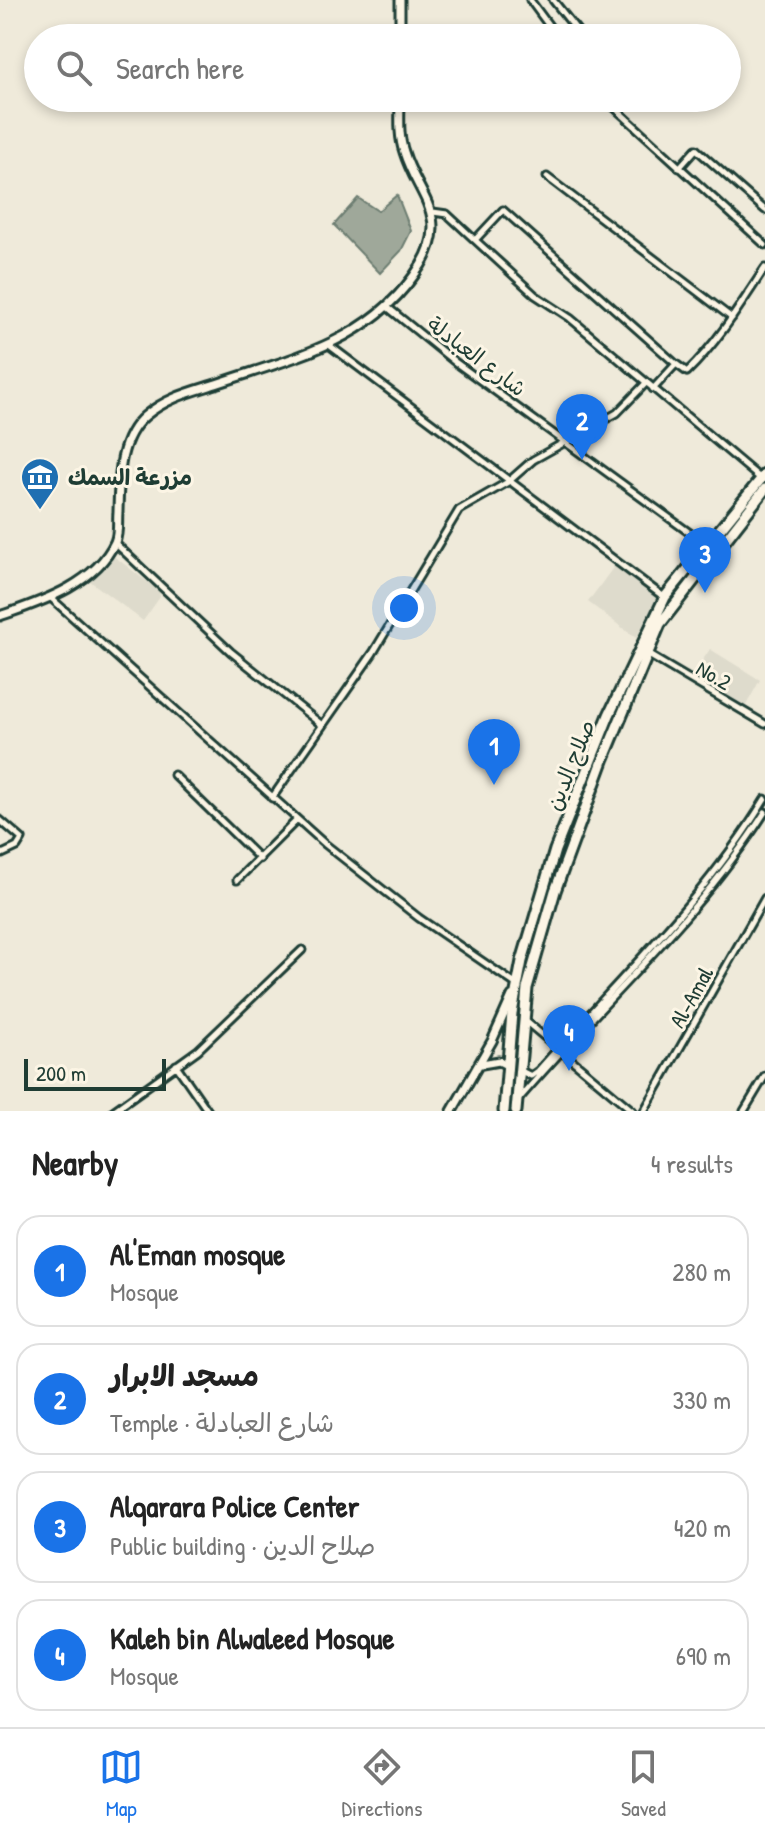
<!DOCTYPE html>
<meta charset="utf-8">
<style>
:root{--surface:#fff;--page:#f2f2f2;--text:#222;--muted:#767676;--line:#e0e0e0;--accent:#1a73e8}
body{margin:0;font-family:"Patrick Hand","Playpen Sans Arabic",sans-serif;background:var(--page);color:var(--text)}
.scale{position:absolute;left:24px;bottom:20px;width:142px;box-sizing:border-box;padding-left:8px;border:4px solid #1f3d34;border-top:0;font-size:22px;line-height:28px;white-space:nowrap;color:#1f3d34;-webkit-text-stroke:6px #fcf5e5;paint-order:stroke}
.you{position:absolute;left:404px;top:608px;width:28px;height:28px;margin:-20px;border:6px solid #fff;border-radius:50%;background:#1a73e8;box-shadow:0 0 0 12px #1a73e833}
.badge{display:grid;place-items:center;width:52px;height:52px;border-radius:50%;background:var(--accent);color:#fff;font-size:26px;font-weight:700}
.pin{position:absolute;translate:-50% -66px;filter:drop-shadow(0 2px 4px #0008)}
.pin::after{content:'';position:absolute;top:42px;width:28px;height:24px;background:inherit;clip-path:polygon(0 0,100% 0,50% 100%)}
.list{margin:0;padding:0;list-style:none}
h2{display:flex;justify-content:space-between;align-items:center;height:104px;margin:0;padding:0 32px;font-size:34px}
h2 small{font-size:26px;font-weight:400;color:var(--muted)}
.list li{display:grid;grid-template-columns:52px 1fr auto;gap:24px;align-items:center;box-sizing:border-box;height:112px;margin:0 16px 16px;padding:0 16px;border:2px solid var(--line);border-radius:24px}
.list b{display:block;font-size:30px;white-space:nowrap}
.list p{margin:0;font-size:26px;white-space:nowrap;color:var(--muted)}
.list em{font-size:26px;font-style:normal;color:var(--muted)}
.icon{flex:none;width:44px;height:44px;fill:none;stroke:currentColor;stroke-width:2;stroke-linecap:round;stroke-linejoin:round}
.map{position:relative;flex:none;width:765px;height:1111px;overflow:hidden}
.search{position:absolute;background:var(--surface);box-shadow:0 4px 12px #0003;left:24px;right:24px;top:24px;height:88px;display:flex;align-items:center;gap:20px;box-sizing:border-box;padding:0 28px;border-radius:44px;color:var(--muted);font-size:30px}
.sheet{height:616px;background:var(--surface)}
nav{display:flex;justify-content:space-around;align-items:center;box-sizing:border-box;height:112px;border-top:2px solid var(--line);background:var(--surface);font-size:22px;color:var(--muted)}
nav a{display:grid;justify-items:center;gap:4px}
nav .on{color:var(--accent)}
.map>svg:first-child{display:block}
</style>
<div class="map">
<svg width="765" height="1111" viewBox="0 0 765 1111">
<rect width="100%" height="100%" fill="#efeada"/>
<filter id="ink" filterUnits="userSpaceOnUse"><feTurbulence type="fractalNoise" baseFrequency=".0125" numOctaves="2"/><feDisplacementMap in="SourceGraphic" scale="16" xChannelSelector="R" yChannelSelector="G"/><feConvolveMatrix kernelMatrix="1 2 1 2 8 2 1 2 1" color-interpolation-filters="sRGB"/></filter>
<g filter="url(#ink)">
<path fill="#dedbcc" d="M111,554L159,591L160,597L143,621L90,581Z
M615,565L660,595L636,638L588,602Z
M710,649L760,680L744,709L691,678Z"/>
<path fill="#9fa89a" stroke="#6c7d71" stroke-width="2" d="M397,195L411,231L401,251L380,273L334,225L358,198L378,211Z"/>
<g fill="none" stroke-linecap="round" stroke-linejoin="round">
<g stroke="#1f3d34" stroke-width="11">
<path id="street" d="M530,0L558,38
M553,0L583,38
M604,98L765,245
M679,168L696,149L765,210
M547,177L732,318
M433,212L447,214L475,240
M386,306L455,362L705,544
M329,345L664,597
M676,364L503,210L475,240L535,295L570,318L761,479
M653,389L676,364L687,372C719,341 741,304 765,268
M115,543L231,652L322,725
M51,598L325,844L419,918L517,985
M647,654L765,724
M174,775L260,859
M272,798L373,653L459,510L508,482L533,460L617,413L646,383
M0,820L22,839L17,847L0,855
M237,880L297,820
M523,1019L633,1111
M176,1065L208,1111
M521,1071L531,1076L538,1071C615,983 704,900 765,799
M519,1099C601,1003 697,919 765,812
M113,1111L198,1050L302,950
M644,1111L765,898
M744,1111L765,1076"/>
</g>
<g stroke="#1f3d34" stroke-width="13">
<path id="secondary" d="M400,38V0
M0,616C40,602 95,585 115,542C119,533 117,522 118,512C119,479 118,439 145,416C166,398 191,392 216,384C295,357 374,341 421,265C451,216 417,195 404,152C398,135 400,116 400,98
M482,1064L499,1061L507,1065
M452,1111L492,1041L512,996"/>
</g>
<g stroke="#1f3d34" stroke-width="15">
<path id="highway" d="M504,1111L512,1013L522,961L555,850L609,715L665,597L765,474
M516,1111L527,988L555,891L604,758L660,624L765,489"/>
</g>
<use href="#street" stroke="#fcf5e5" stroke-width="5"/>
<use href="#secondary" stroke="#fcf5e5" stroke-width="7"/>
<use href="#highway" stroke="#fcf5e5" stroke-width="9"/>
</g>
</g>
<defs>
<g id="museum-pin" transform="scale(2)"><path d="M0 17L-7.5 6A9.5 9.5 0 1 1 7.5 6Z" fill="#1f6fb2" stroke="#fcf5e5"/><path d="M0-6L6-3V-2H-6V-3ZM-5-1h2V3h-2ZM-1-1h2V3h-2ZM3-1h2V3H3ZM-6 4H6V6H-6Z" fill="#fff"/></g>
</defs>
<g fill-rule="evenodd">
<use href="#museum-pin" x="40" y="477"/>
</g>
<g text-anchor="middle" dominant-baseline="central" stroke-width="6" stroke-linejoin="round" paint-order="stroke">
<g font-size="22" fill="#1f3d34" stroke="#fcf5e5">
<text transform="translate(477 356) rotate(37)">شارع العبادلة</text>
<text transform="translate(714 675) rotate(30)">No.2</text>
<text transform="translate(570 765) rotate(-68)">صلاح الدين</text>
<text transform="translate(691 997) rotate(-61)">Al-Amal</text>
</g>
<g font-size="22" font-weight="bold" fill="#1f3d34" stroke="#fcf5e5" text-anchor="start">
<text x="68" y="477">مزرعة السمك</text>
</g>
</g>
</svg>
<div class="scale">200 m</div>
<div class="you"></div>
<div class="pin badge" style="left:494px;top:785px">1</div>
<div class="pin badge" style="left:582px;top:460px">2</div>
<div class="pin badge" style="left:705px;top:593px">3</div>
<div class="pin badge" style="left:569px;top:1071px">4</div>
<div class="search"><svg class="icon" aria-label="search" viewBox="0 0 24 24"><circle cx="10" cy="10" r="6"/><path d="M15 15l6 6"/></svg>Search here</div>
</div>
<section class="sheet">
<h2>Nearby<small>4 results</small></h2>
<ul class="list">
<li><span class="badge">1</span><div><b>Al'Eman mosque</b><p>Mosque</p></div><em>280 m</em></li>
<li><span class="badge">2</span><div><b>مسجد الابرار</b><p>Temple · شارع العبادلة</p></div><em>330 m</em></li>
<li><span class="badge">3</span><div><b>Alqarara Police Center</b><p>Public building · صلاح الدين</p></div><em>420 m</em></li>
<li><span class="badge">4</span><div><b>Kaleh bin Alwaleed Mosque</b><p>Mosque</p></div><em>690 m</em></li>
</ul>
</section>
<nav>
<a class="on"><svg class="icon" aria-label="map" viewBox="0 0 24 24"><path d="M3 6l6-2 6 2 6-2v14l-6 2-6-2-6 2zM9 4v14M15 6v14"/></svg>Map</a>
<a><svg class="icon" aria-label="directions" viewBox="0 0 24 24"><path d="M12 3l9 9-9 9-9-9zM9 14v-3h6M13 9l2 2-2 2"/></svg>Directions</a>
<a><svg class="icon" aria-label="saved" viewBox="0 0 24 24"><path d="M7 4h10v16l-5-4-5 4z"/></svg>Saved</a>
</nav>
